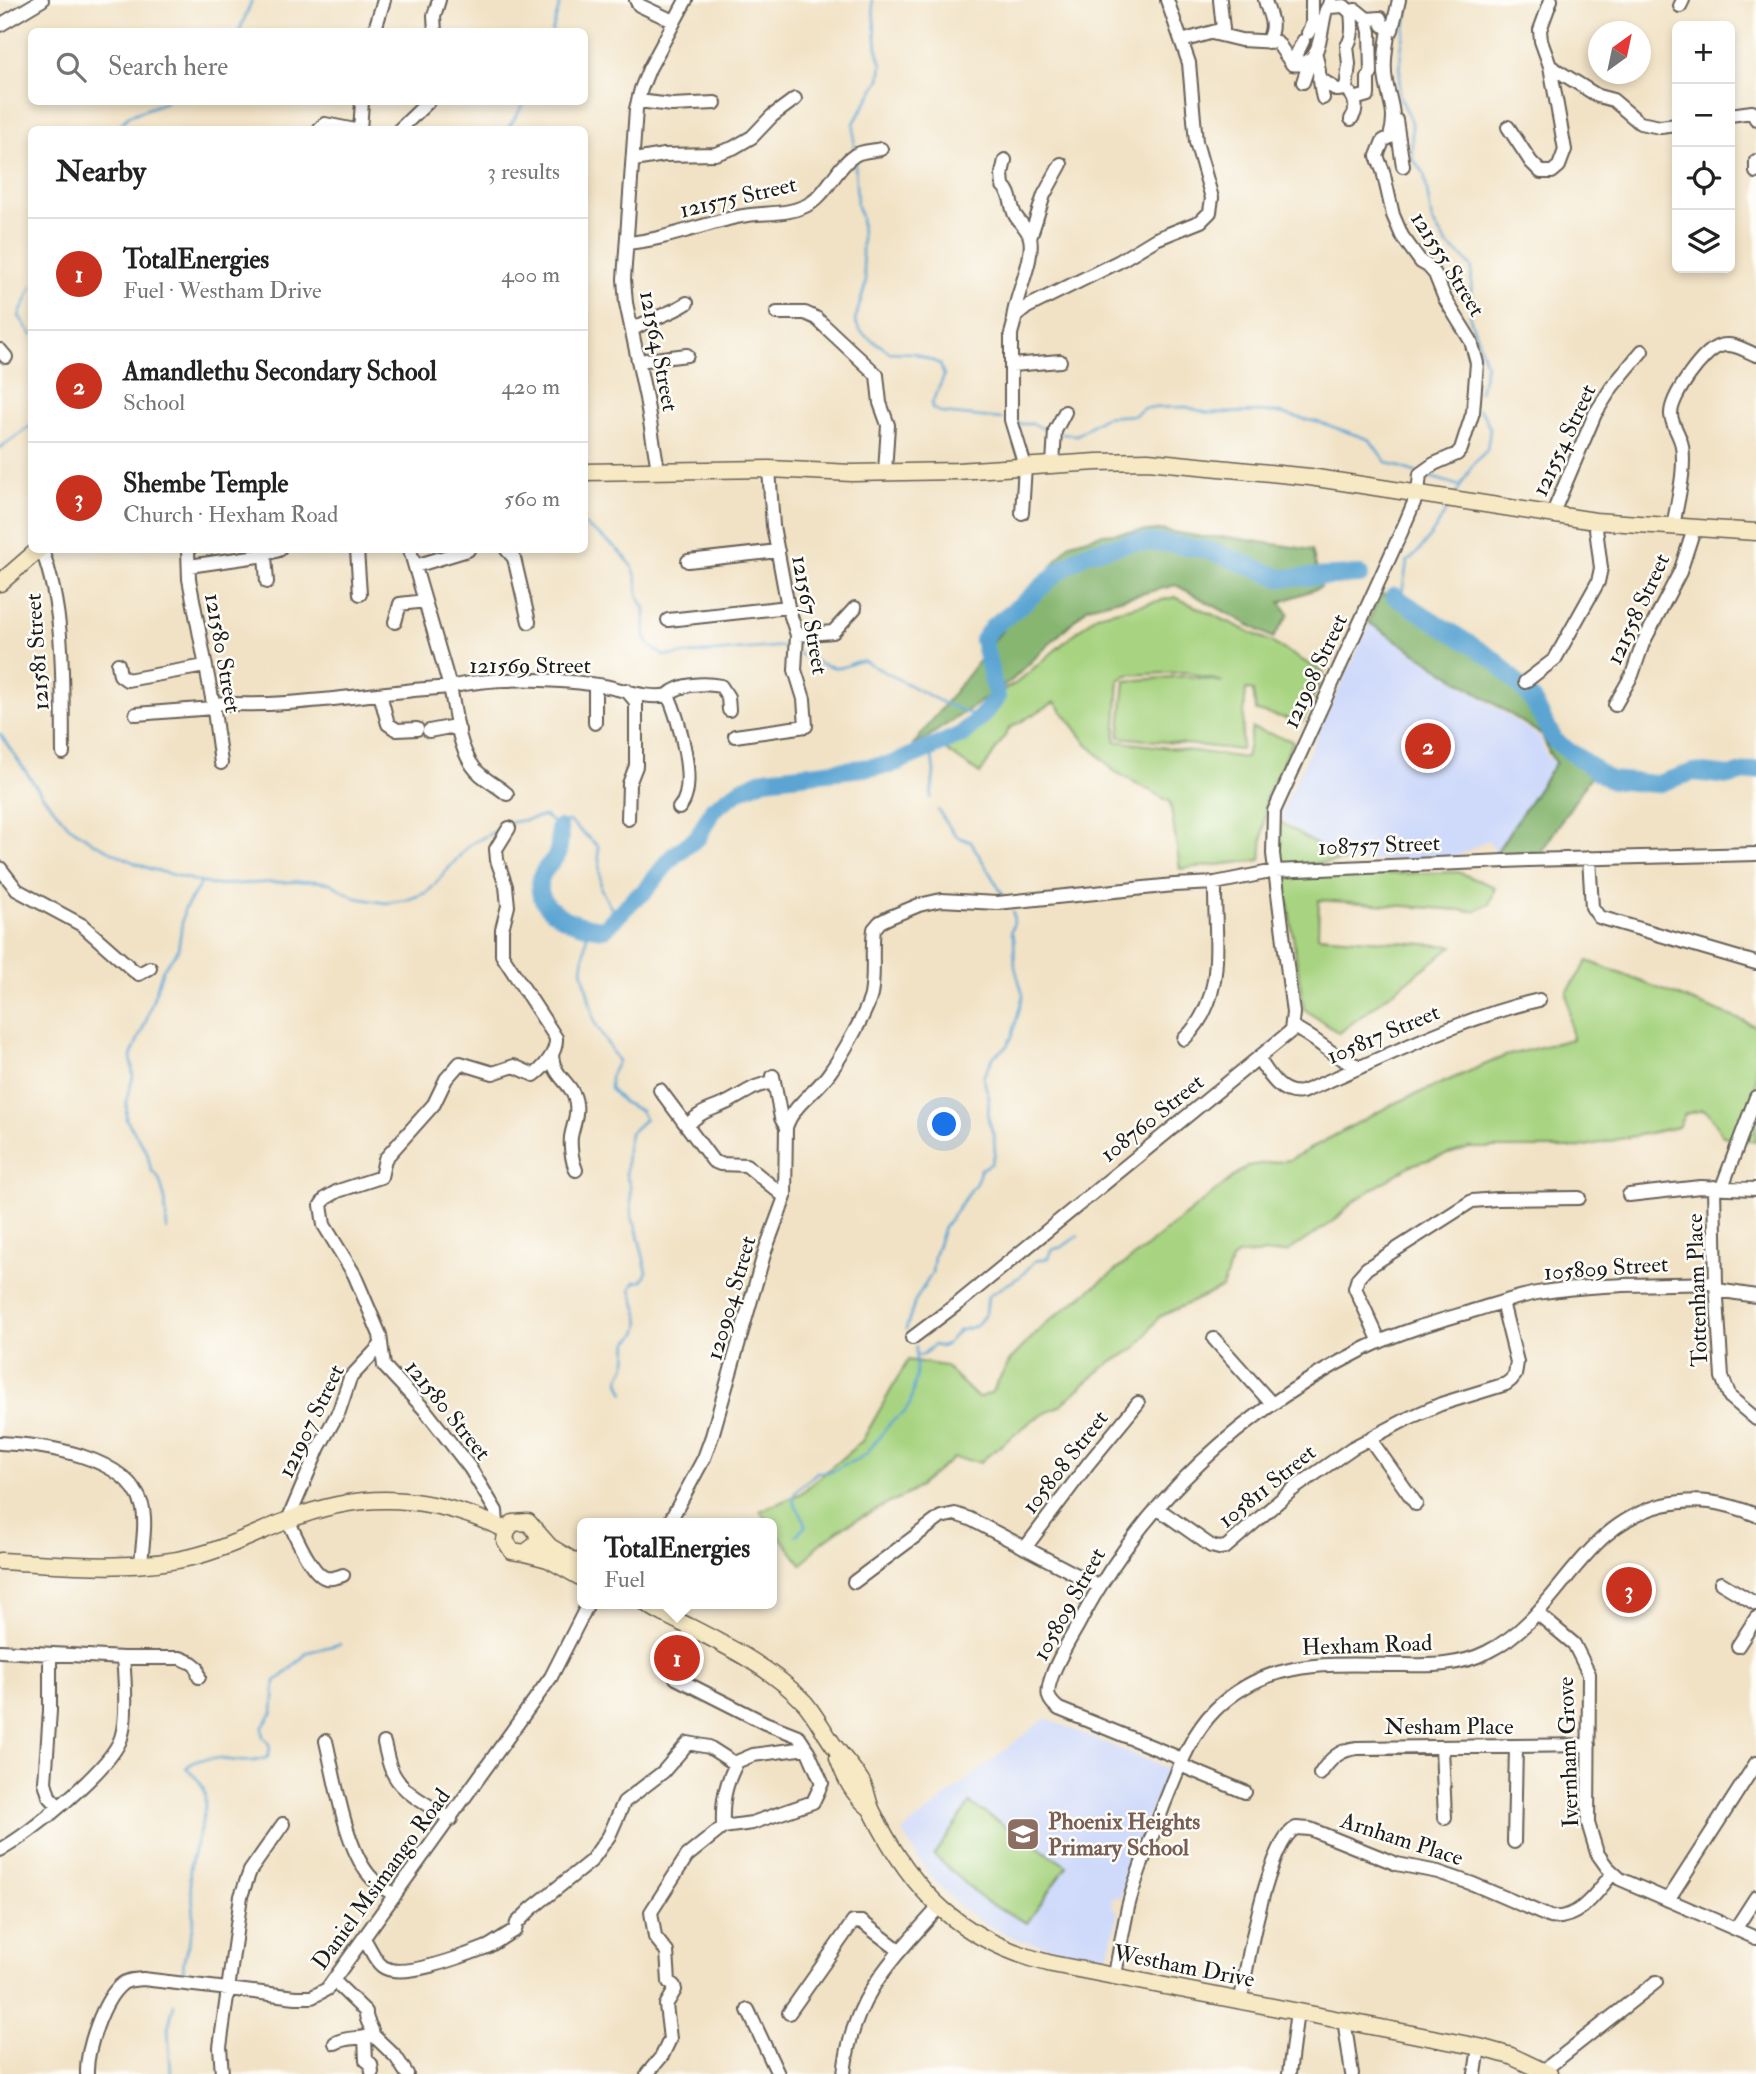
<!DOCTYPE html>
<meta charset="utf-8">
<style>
:root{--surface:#fff;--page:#f6f6f6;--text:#222;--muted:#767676;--line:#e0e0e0;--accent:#c8321e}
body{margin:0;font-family:"IM FELL Double Pica",serif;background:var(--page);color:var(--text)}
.controls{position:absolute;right:21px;top:21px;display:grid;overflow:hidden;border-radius:10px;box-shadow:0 4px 10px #0003}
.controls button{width:63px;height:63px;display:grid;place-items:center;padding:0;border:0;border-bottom:2px solid var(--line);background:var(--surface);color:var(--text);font:35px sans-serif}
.compass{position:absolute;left:1588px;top:21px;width:63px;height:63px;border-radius:50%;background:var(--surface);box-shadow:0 4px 10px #0003;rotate:33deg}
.you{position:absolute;left:945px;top:1125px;width:24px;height:24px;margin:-18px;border:5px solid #fff;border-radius:50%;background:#1a73e8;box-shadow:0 0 0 10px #1a73e833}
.badge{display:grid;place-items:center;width:46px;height:46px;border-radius:50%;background:var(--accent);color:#fff;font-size:23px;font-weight:700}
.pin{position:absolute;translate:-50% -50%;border:4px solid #fff;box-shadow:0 2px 7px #0006}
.popup{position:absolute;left:577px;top:1518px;width:200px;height:91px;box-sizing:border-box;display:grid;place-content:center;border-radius:10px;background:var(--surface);filter:drop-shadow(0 2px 5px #0005);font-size:23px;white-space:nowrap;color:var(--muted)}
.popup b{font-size:26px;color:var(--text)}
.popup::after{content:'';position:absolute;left:50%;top:100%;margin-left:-14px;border:14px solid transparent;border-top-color:var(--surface)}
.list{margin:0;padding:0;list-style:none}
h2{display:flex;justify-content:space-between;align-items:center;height:91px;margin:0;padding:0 28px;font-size:30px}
h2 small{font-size:23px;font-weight:400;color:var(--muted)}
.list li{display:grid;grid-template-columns:46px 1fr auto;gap:21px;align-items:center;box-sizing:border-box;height:112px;padding:0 28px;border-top:2px solid var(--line)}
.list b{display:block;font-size:26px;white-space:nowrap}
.list p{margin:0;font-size:23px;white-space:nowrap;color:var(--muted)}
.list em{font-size:23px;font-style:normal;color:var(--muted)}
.icon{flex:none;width:38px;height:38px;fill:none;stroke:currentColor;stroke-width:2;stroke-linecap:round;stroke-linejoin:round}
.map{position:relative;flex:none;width:1756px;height:2074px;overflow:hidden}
.search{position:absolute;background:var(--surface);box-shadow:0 4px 10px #0003;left:28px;top:28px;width:560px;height:77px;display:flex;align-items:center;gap:18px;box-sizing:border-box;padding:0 24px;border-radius:10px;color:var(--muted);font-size:26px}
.panel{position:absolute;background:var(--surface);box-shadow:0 4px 10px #0003;left:28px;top:126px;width:560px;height:427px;border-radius:10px}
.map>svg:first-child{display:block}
</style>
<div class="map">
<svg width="1756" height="2074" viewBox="0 0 1756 2074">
<rect width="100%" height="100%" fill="#fdfcf7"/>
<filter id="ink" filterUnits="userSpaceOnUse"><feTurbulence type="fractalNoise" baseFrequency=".0143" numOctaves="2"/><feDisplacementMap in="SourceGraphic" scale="14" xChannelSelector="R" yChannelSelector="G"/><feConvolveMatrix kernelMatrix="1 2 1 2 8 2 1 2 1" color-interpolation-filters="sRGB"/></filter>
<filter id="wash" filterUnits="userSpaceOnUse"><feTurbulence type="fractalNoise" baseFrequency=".00686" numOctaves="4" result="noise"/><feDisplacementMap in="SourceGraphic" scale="28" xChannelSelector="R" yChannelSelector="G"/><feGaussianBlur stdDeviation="1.57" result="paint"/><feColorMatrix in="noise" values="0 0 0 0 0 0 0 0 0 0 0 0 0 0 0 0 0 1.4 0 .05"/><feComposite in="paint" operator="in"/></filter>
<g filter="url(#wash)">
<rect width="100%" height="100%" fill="#f1e2c5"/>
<path fill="#cfdafa" d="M1370,624L1540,737L1546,755L1556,762L1496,852L1488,840L1456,857L1345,862L1278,818Z
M1045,1718L1169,1769L1139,1838L1120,1898L1113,1897L1111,1906L1118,1911L1110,1951L1100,1958L1018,1940L987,1925L962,1908L937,1884L916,1856L903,1831Z"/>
<path fill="#a8d481" stroke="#62784e" stroke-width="2" d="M1175,597L1269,641L1324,673L1302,722L1256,711L1253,691L1246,689L1241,750L1119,737L1125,681L1186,676L1223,682L1186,672L1127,675L1119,680L1115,741L1246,758L1252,728L1293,741L1266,798L1261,860L1180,869L1170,802L1114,771L1085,741L1055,702L1010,728L980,774L944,749C963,738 1000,715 1001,691L1015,684L1097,615Z
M1277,820L1343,861L1285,866L1280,860Z
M1458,872L1495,887L1490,904L1474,911L1319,900L1318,936L1453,946L1339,1033L1304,1009L1284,877Z
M1588,961L1756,1026V1142L1723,1136L1709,1113L1703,1110L1685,1114L1678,1127L1576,1148H1469L1411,1165L1354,1201L1334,1221L1287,1252L1237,1255L1232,1260L1222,1288L1159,1317L1137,1347L1101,1369L1061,1405L1034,1419L980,1462L954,1458L912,1492L846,1525L817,1546L802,1565L760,1511L800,1494L862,1441L908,1360L945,1366L978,1398L991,1393L1011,1359L1045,1324L1140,1252L1247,1166L1289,1160L1391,1105L1505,1056L1572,1039L1567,992Z
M970,1803L1067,1866L1027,1923L986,1902L934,1855Z"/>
<path fill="#86b66f" stroke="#516946" stroke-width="2" d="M1160,530L1202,537H1228L1312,550L1321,587L1280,602L1289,614L1273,638L1176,585L1088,607L1011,681L910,749L1070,543L1102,534Z
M1381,593L1493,664L1528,700L1553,743L1593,773L1541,852L1495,854L1556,762L1549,753L1542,735L1368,622Z"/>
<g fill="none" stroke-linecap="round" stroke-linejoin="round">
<path stroke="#5ba5d3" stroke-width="2.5" d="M1410,0L1401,50L1399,95L1412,122V158L1424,173L1432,221L1447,245L1464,258L1472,268L1470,318L1486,364L1480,392
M239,32L252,0
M552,32L561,0
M116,130L128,116L166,102
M507,130L525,102
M854,149V123L880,79L882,65L877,48L872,0
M855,162L857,206L861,217L862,237V256L866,283L855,320C860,338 876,340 889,352L914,353L940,364L944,376L932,403V408L942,413L1002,419
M32,287L19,316L32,335
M1018,424H1034L1048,431
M1061,434L1077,435L1104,417L1135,415L1144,408L1186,407L1208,413L1275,412L1325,424L1370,440L1386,462L1417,473
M0,448L32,425
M1427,476L1460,486
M1456,494L1473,464L1487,450L1490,429L1485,417L1479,409
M584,524C602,538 630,554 636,576C639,589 636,598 645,608V637L650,646L664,656L787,646L791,649
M1401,600L1407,562C1422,551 1440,522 1449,506
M799,654C811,659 831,670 843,667C852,665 852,661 864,661L943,703L980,718
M0,734L42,795L69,826L94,843L133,862L151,869L212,885L314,881L330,883L356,898L386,903L407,900L428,892L469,845L503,827
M931,798L934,772L931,748
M938,810L952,831L958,837L971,842L1003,895
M508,823L545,816L559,828L563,822L569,821L598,846L601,889L613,912L621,911
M588,927L582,969L595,1023L618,1061L610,1077V1089L624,1103L641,1111L645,1119L630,1133L627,1150L626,1175L630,1186L632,1219L636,1226L647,1272L642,1281L635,1282L631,1288C635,1308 650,1328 628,1342C627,1349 628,1354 627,1360C624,1378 613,1373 624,1393
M167,1230L165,1199L159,1178L151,1170L147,1152L126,1119L127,1097L133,1077L131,1056L146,1021L163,969L178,950L184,910L201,883
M906,1329L915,1301L932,1273L934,1256L944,1227L976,1183L981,1169L991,1164L995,1153L994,1137L988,1118L989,1098L983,1077L994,1056L1006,1047L1012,1037L1023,995L1015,967L1014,939L1011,931L1014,922L1013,912
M918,1355H922L934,1345L941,1347L946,1345L958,1331L976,1326L986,1313L988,1296L1021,1276L1035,1261L1048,1258L1051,1250L1062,1247L1078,1236
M796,1535L806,1526C806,1514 786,1504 796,1491C802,1484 811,1479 817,1472H831L847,1463L857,1460L866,1454L891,1422L904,1413L910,1404L916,1378V1346
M184,1976C181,1958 189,1945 193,1928C197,1908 188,1888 190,1869C192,1847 214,1804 201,1784C198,1778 191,1774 186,1768C207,1747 241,1770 268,1757C271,1749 271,1743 263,1738L262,1728L273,1712L275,1681L283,1676L308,1652L340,1644
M171,2074L168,2028L174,2004"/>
<path stroke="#5ba5d3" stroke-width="18" d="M1394,596L1495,660L1531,698L1555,741L1610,780L1657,784L1694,772L1729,776L1756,770
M559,828C560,837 560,852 554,859C550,865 544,869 541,877C531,912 578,927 604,929L635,898L644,892L672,857L698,837L713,809L740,790L765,779L890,765L961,735L980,718L997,698L983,640L992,627L1026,601L1058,572L1086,553L1134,542L1167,543L1211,551L1281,578L1360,575"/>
</g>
</g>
<g filter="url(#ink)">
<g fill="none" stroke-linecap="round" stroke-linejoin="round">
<g stroke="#676157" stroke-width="16">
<path id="street" d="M636,0L639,5L673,21
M1265,0C1269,17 1277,23 1267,42
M1551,0L1540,30L1541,41L1550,66L1598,96L1613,100L1640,123L1660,127L1677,125
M1680,6L1683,0
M1329,7L1344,6L1349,11L1356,10L1367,19L1380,18L1383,25L1389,30
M0,25L42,0
M374,32L384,0
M435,32L434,16L439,0
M1212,33L1241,40L1277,42L1292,64C1323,69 1320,27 1326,10C1328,7 1330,4 1330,0
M1308,33L1312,24V0
M1182,41L1223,29L1220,0
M1315,52C1320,67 1319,82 1323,98
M1292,64L1303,41
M1319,78L1337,90L1346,89L1349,64L1347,46C1354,36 1352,23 1351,11
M1303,82L1311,58
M1351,94C1357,103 1357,111 1351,119
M1354,99L1368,95V78L1371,73L1370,32L1367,19
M638,101L672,105L715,103
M1730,115L1752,112L1756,119
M1396,120L1403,166
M1508,127L1531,162L1541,172H1552L1559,166L1565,150L1550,66
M319,130L325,124L355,130
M360,130L362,102
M399,130L428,102
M634,160L664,155L715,154L733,148L752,137L772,116L795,99
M1005,160L1002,174L1003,186C1012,193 1010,205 1015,215C1020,224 1028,228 1030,238C1035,259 1015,296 1013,319
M1756,161V172
M1030,238L1044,195L1061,164
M627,243C664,240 700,225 737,217C762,211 788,217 811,203C829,191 836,167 855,155C861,151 873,151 881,149
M777,313H805L816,318L877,375L880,403L888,425L885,472
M632,330C650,318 669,315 687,303
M0,350L6,357
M638,361L687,355
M1012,365L1060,361
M1053,464L1055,431L1065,412
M658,470L646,398L626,303L624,279L636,109L641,89L649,69L686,0
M1022,513L1025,466L1011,420V334L1016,316L1027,307L1118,262L1156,239L1201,221L1210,212L1212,198L1196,142L1189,63L1167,0
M1552,515L1595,414L1612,387L1642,351
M1673,527C1677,502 1686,472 1682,446C1680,435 1672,425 1671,415C1670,397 1704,350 1720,346C1733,342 1744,350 1756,355
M42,550C66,615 62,685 63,753
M188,550L189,579L213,703L221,763
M357,550L360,594
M410,550L450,687C492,676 555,679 598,685C620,688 646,700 668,695
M507,550L514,558L529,622
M265,555L267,582
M688,561L778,551
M189,566L258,556L279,550
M415,566L468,550
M668,620L788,607
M395,622L400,604L425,601
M797,635L833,632L855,608
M118,664L120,675L127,680L205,666
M1525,682L1555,659L1598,582L1601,568L1595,521
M626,690L636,702V766L629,784L628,819
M380,694L388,724L397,730L417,729
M213,703C292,709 371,692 450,687C456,714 458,756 481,775C489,782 499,787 507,794
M1615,705L1632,675L1643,643L1680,572L1694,529
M136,714L213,708
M595,723V685
M429,731L450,727L459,730
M735,736L806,726L804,699L795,670L797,635L788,607L773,526L769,469
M679,808C699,788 679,718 668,695C680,683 705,683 721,686L728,697L729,710
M1589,858L1592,907L1599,917L1756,963
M0,868L17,890L82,925L134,971L139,974L150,968
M1293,1027C1317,1038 1334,1059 1359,1066
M1184,1039C1228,998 1214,938 1215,883
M552,1056C554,1079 574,1083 576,1104C578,1116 573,1125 571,1137C570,1147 572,1161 576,1170
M1258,1058C1268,1073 1280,1096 1302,1092C1381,1060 1456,1019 1539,1000
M660,1090L713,1161L720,1164L746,1165L785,1197
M688,1125C702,1109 714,1110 732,1100C749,1091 754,1085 774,1082
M786,1127C794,1103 816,1093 830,1072C841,1057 867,1012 871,995C875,973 871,951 874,929L880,922L890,917L919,905L941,900L997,903L1174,885L1215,883L1275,871L1528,860L1756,854
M1714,1187L1716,1283L1722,1377L1730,1397L1756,1419
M1722,1187L1756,1097
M1629,1195L1700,1187L1756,1189
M1717,1290L1756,1296
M912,1338L961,1301L1291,1031L1293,1013L1273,854L1274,811L1404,526L1418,493L1420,474L1434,464L1457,454L1461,449L1473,412L1477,363L1471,341L1445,299L1435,274L1428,266L1421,262L1402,236L1393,215L1383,171L1377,156L1383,141L1390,137C1397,112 1390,104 1386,81C1383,65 1386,47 1389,30H1392L1399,0
M1214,1339L1272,1404
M1380,1342L1355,1288L1358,1278L1367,1268L1472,1201L1497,1199L1579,1198
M1370,1439L1416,1504
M0,1443C43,1445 127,1455 142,1505C147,1522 142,1546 141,1564
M1157,1508L1211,1546L1219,1548L1226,1547L1292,1490L1352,1448L1409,1418L1441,1404L1506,1384L1511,1380L1515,1375L1517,1362L1502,1302
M669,1523L704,1458L712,1436L765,1251L785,1197L786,1127L781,1118L773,1076
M497,1525L496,1511L470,1468L425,1410L384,1366L380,1335L354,1274L324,1225L321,1205L326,1198L338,1191L381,1177L385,1159L434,1104L446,1079L460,1063L493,1073L514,1066L534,1075C544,1068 557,1052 556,1038L502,955V929L508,906L506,886L497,860L496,849L509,828
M1025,1548L1088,1464L1138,1403
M343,1575C338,1577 332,1579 326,1578C311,1574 295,1534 288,1520L319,1447L339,1411L350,1378L380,1346
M854,1582L941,1517L955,1514L970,1519L1098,1586
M1721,1583L1756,1604
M1537,1613L1574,1644L1589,1674L1588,1823L1597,1853L1607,1867L1620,1879L1756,1938
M1738,1646L1756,1618
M0,1651L123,1658H180L192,1663L197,1667L199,1677
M50,1654V1711L45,1782L49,1796L59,1807
M326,1741C335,1779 345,1846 369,1875C376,1884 386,1890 395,1895
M384,1743C387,1754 388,1765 394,1775C405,1795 432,1807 451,1819
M1442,1747L1445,1818
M1182,1759L1059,1709C1055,1706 1051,1703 1049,1697C1044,1681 1069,1641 1078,1625C1142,1502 1242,1410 1366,1348C1401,1331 1439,1321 1476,1310C1496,1304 1516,1297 1537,1293C1596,1283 1656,1285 1716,1283
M1180,1765L1245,1792
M1320,1774C1330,1759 1339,1750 1357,1748L1589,1745
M723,1827C722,1800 725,1785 737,1762
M1514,1842L1516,1747
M0,1850C29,1835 111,1768 121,1738C128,1717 125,1680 123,1658
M1668,1900L1756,1763
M1736,1928L1756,1897
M364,1939C370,1947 374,1960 382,1966C400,1981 466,1955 487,1947C494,1944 505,1935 515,1930L517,1923L531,1909L591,1861L609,1836L624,1802L663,1772L688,1743L709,1747L734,1763L753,1755L806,1748
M1115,1975C1119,1953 1123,1930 1128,1907C1137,1871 1152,1837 1165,1802C1178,1770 1190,1735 1215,1710C1269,1656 1335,1665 1405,1665C1433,1666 1461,1665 1487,1652C1560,1616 1579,1525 1663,1505C1696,1497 1725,1502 1756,1515
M334,1981L366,2012C365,2022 373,2027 373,2035C361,2040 347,2036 335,2043
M1241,2000C1246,1968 1268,1841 1296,1828L1310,1829L1397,1864L1438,1872L1473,1884L1550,1917C1579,1921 1597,1892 1613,1873
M748,2010L778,2074
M789,2013L853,1922H862L899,1950
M1344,2019L1352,2074
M373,2035L396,2057L407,2074
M365,2039L366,2060L371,2064L372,2072
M1543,2071L1656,1982
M87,2074C86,2050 103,1999 122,1984C128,1979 136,1980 143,1979L296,1997H312L327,1989L551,1677L588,1604
M222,2074L220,2047L241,1896L250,1871L283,1824
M647,2074L662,2056L670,2039L666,2005L675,1990L674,1986L669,1982L667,1952L655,1937L651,1912L687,1856L723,1827L752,1823L813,1802L822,1783L808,1751L798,1736L765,1723L676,1678
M844,2074C852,1997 890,1962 939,1907
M1289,2074L1297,2011
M1475,2074L1479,2047"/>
</g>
<g stroke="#676157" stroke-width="19">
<path id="secondary" d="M584,472L769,469L852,473L957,471L1097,462L1148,461L1310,477L1595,521L1756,532
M0,583L38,550
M538,1534L537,1544L525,1553L512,1551L505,1540L507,1530L513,1523L528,1522L550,1547L582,1566
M525,1553L548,1559L582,1578
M0,1561C64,1564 133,1572 196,1556C227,1548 256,1533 286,1521C364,1489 431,1495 507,1530
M647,1604C657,1611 669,1616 680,1622C723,1644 771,1667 805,1703C815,1715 823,1730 832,1743C841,1756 853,1768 861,1781C867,1790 867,1801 872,1811C913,1894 961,1941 1052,1964L1479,2047L1511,2056L1549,2074
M838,1758C846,1780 853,1794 870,1808"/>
</g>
<use href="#street" stroke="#fff" stroke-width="12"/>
<use href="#secondary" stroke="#f6e9c3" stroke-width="16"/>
</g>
</g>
<defs>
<g id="school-square" transform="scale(1.75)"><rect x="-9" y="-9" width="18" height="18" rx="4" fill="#8d6e63" stroke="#fdfcf7"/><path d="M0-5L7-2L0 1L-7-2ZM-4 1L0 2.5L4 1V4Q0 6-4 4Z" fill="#fff"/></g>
</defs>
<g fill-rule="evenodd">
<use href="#school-square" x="1023" y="1834"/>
</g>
<g text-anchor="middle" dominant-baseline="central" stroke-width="5" stroke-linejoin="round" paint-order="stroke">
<g font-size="23" fill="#1c1c1c" stroke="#fdfcf7">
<text transform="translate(738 197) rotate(-13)">121575 Street</text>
<text transform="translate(1448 264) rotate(58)">121555 Street</text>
<text transform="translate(659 351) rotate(79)">121564 Street</text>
<text transform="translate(1564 440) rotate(-65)">121554 Street</text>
<text transform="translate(1638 609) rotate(-65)">121558 Street</text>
<text transform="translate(810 615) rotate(80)">121567 Street</text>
<text transform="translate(37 652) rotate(-94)">121581 Street</text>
<text transform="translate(223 653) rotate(80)">121580 Street</text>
<text x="530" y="665">121569 Street</text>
<text transform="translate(1315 671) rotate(-65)">121908 Street</text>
<text transform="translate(1379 845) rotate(-2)">108757 Street</text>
<text transform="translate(1383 1034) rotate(-23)">105817 Street</text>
<text transform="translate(1152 1118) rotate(-39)">108760 Street</text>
<text transform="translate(1606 1268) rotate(-4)">105809 Street</text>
<text transform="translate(1697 1290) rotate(-92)">Tottenham Place</text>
<text transform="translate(731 1298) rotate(-74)">120904 Street</text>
<text transform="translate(448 1410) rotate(51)">121580 Street</text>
<text transform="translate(311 1421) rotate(-64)">121907 Street</text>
<text transform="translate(1065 1462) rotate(-52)">105808 Street</text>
<text transform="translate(1267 1486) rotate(-39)">105811 Street</text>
<text transform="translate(1069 1604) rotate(-61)">105809 Street</text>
<text transform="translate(1367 1645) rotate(-2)">Hexham Road</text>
<text x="1449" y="1726">Nesham Place</text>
<text transform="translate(1568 1752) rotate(-92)">Ivernham Grove</text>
<text transform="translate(1402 1839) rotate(18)">Arnham Place</text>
<text transform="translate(381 1879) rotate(-54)">Daniel Msimango Road</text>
<text transform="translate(1184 1966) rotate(11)">Westham Drive</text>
</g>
<g font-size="23" font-weight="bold" fill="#785e54" stroke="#fdfcf7" text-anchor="start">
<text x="1048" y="1821">Phoenix Heights<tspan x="1048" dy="26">Primary School</tspan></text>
</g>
</g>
</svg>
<div class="controls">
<button>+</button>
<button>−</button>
<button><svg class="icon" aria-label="locate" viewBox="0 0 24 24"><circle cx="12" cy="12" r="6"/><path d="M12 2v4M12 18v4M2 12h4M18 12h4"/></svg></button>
<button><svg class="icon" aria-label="layers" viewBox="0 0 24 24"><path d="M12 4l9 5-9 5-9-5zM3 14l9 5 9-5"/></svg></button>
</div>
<svg class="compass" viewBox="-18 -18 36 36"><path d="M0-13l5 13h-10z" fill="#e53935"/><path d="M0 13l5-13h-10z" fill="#767676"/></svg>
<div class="you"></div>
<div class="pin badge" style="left:677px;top:1658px">1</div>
<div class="popup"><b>TotalEnergies</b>Fuel</div>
<div class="pin badge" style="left:1428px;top:746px">2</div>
<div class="pin badge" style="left:1629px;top:1590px">3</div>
<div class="search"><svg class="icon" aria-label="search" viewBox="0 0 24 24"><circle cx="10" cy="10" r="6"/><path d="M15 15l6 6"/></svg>Search here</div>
<section class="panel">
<h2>Nearby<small>3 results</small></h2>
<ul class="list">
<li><span class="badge">1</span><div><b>TotalEnergies</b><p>Fuel · Westham Drive</p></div><em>400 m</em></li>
<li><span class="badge">2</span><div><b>Amandlethu Secondary School</b><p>School</p></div><em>420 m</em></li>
<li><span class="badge">3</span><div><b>Shembe Temple</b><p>Church · Hexham Road</p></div><em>560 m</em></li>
</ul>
</section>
</div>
